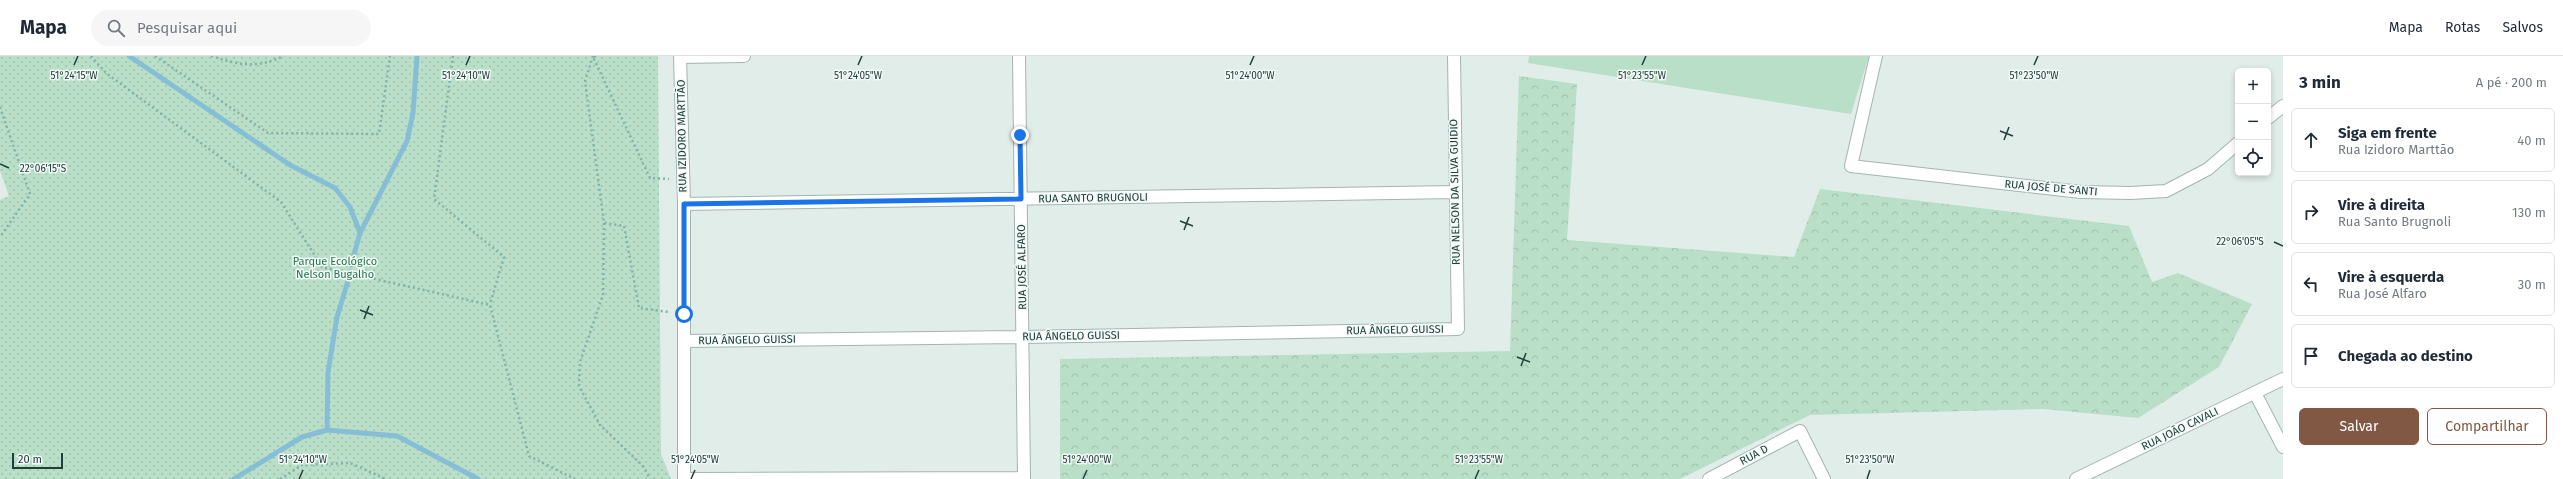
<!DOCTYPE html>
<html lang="pt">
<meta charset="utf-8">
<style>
:root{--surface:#fff;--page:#f6f6f7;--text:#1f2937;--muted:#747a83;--line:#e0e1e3;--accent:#815843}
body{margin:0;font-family:"Fira Sans",sans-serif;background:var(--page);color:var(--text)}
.controls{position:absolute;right:12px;top:12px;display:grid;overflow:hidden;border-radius:6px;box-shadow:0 2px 6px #0003}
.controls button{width:36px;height:36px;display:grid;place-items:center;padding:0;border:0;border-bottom:1px solid var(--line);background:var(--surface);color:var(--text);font:20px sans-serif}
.scale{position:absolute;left:12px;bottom:10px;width:51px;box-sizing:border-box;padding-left:4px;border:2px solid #203e3a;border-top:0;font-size:11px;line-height:14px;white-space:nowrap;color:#203e3a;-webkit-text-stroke:3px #f2f9f6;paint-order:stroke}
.stop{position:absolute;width:12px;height:12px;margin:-9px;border:3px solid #1a73e8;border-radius:50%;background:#fff}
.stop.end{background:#1a73e8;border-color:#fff;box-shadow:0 1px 4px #0008}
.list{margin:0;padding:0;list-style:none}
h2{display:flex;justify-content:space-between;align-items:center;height:52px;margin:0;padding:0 16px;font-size:17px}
h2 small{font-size:13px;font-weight:400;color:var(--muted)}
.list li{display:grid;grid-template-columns:26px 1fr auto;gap:12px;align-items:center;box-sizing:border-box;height:64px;margin:0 8px 8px;padding:0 8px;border:1px solid var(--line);border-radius:6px}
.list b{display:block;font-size:15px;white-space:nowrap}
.list p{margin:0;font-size:13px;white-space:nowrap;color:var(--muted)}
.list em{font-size:13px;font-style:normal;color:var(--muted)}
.actions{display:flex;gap:8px;padding:12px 16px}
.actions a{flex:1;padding:9px 0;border:1px solid var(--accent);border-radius:6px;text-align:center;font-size:14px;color:var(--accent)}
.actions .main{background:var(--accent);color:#fff}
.icon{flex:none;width:22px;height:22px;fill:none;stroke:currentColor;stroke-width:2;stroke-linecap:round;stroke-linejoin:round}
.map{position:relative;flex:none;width:2283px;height:423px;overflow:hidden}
header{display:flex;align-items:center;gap:24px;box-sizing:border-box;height:56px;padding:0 20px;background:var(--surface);border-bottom:1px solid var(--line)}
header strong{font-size:19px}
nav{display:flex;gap:22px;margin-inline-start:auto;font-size:14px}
.search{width:280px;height:36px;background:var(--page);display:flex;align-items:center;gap:10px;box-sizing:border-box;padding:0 14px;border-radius:22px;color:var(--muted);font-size:15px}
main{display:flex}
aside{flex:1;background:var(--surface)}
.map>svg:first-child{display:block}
</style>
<header>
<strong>Mapa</strong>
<div class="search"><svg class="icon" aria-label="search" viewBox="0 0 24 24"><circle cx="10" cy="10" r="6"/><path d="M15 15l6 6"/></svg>Pesquisar aqui</div>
<nav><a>Mapa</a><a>Rotas</a><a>Salvos</a></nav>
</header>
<main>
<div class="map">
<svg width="2283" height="423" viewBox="0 0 2283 423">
<defs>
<pattern id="forest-crowns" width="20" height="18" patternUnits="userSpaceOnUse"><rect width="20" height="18" fill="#b9dfc8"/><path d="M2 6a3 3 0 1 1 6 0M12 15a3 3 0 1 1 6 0" fill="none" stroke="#9fc0ad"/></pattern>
<pattern id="park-dots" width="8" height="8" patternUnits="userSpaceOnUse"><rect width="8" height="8" fill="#b9dfc8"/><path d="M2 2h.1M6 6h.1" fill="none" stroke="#9fc0ad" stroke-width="1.8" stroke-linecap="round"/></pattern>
</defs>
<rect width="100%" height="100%" fill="#e1ede9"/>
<path fill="#b9dfc8" d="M1529,0H1869L1851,58L1528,7Z"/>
<path fill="url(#forest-crowns)" d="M1519,20L1577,28L1567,184L1794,201L1820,133L2129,170L2152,226L2178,217L2252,248L2219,311L2138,362L2043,353L1810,359L1680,423H1060V303L1510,295Z"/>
<path fill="url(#park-dots)" d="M0,0H658L661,398L671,423H0V144L9,140L0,115Z"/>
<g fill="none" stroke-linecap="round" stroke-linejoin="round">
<path stroke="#86bed5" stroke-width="5" d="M129,0L290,109L335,132L350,151L360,177
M351,209L360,177L407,85L413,57L417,0
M327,374L328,316L337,261L348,225
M234,423L302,381L327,374L397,380L478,423"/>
<g stroke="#a3b5b1" stroke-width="14">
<path id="street" d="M680,0L684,148V423
M1019,0L1024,423
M1876,0L1851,110L2081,136L2130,137L2166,135L2208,113L2238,87
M680,1L744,0
M2268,62L2283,50
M684,148L1455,136
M684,285L1023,281L1458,273L1454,0
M2255,337L2283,391
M684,423L1024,422
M1709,423L1800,375L1824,423
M2076,423L2283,323"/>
</g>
<path stroke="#80b2a9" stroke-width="2.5" stroke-dasharray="2 3" stroke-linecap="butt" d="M91,0L106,17L281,146L322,211L490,249L529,400L575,423
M155,0L268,77L379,78L390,0
M211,0C240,9 255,13 284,0
M453,0L434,143L504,201L490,248
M593,0L585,25L604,167L624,170L639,252L669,256
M596,0L593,1L650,122L669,123
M0,51L30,138L0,181
M604,167L603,239L580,306L579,330L600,369L643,410L650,423
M280,423L302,409L350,407L386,423"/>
<use href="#street" stroke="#fff" stroke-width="12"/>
</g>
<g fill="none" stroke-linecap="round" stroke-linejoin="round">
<path stroke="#1a73e8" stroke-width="5" d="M684,258V148L1021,143L1020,79"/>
</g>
<path fill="none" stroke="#203e3a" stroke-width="1.5" d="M74,9L78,0M466,9L470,0M858,9L862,0M1250,9L1254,0M1642,9L1646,0M2034,9L2038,0M2000,75L2013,80M2004,84L2009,71M0,108L9,112M1180,165L1193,170M1184,174L1189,161M2274,186L2283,190M360,254L373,259M364,263L369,250M1517,301L1530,306M1521,310L1526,297M299,423L303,414M691,423L695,414M1083,423L1087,414M1475,423L1479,414M1867,423L1870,414"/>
<g text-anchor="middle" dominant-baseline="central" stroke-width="3" stroke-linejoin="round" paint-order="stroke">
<g font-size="11" fill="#203e3a" stroke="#f2f9f6">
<text transform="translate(682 80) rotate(-91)">RUA IZIDORO MARTTÃO</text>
<text transform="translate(2051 132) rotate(5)">RUA JOSÉ DE SANTI</text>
<text transform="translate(1455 136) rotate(-91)">RUA NELSON DA SILVA GUIDIO</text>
<text transform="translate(1093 142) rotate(-1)">RUA SANTO BRUGNOLI</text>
<text transform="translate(1022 211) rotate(-91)">RUA JOSÉ ALFARO</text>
<text transform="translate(1395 274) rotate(-1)">RUA ÂNGELO GUISSI</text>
<text transform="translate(1071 280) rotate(-1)">RUA ÂNGELO GUISSI</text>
<text transform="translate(747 284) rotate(-1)">RUA ÂNGELO GUISSI</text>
<text transform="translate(2180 373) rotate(-26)">RUA JOÃO CAVALI</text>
<text transform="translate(1754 399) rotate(-28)">RUA D</text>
</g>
<g font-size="11" fill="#287751" stroke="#f2f9f6">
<text x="335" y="205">Parque Ecológico<tspan x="335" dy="13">Nelson Bugalho</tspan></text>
</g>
</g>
<g font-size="10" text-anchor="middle" fill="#203e3a" stroke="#f2f9f6" stroke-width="3" stroke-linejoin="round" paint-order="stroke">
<text x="1642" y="23">51°23'55"W</text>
<text x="74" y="23">51°24'15"W</text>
<text x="466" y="23">51°24'10"W</text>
<text x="858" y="23">51°24'05"W</text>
<text x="1250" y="23">51°24'00"W</text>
<text x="2034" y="23">51°23'50"W</text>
<text x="43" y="116">22°06'15"S</text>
<text x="2240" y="189">22°06'05"S</text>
<text x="303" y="407">51°24'10"W</text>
<text x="695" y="407">51°24'05"W</text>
<text x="1087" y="407">51°24'00"W</text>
<text x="1479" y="407">51°23'55"W</text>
<text x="1870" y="407">51°23'50"W</text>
</g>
</svg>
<div class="controls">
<button>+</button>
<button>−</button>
<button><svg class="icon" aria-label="locate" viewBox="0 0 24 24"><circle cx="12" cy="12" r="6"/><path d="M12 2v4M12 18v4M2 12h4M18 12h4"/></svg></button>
</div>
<div class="scale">20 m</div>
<div class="stop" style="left:684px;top:258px"></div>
<div class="stop end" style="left:1020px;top:79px"></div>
</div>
<aside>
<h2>3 min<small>A pé · 200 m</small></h2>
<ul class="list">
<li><svg class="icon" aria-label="ahead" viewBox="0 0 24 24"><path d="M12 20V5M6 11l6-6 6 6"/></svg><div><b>Siga em frente</b><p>Rua Izidoro Marttão</p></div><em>40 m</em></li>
<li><svg class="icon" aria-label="right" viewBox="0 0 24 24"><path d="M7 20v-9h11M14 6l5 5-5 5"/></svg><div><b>Vire à direita</b><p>Rua Santo Brugnoli</p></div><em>130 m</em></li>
<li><svg class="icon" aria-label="left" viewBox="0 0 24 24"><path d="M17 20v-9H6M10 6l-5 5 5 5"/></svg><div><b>Vire à esquerda</b><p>Rua José Alfaro</p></div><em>30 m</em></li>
<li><svg class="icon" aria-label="arrive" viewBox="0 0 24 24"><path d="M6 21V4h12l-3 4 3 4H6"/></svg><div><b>Chegada ao destino</b></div></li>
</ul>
<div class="actions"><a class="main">Salvar</a><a>Compartilhar</a></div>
</aside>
</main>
